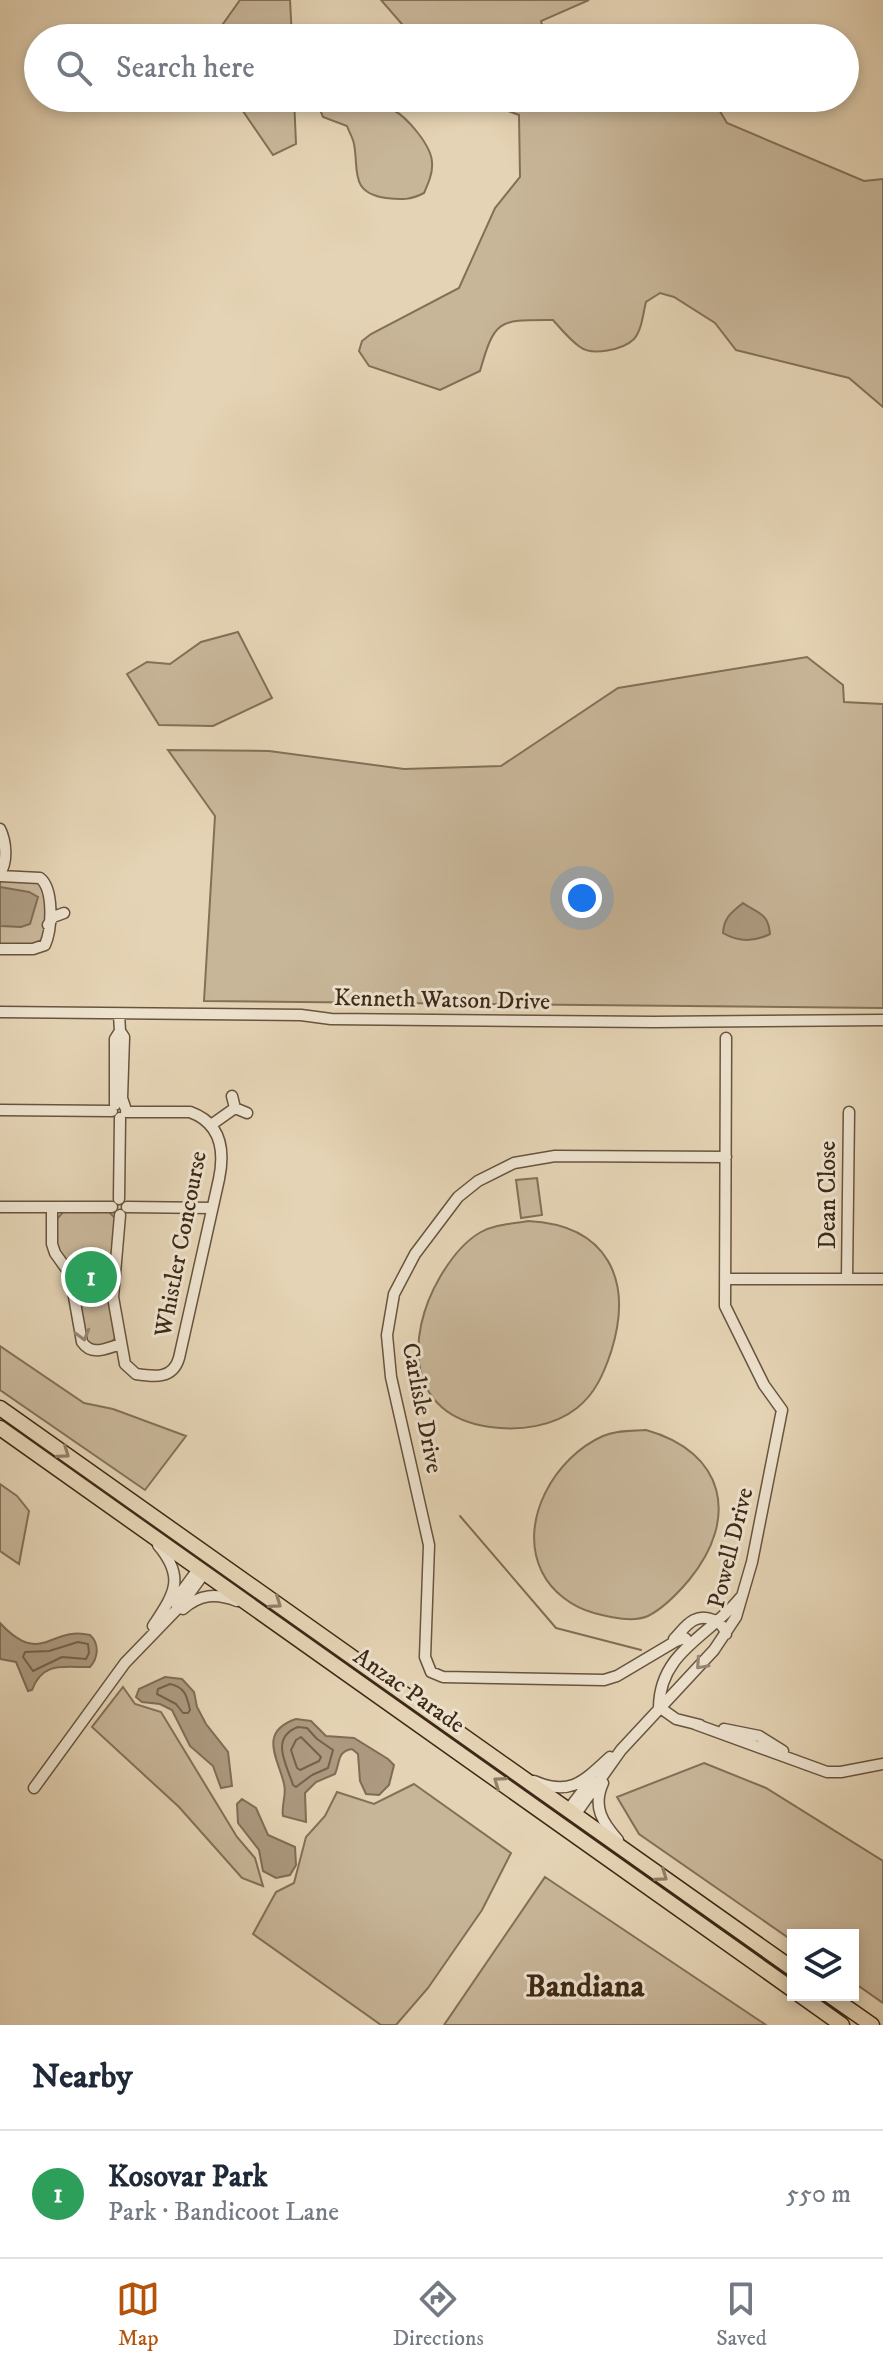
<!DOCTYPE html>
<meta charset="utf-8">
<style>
:root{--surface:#fff;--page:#f2f2f3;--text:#1f2937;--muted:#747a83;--line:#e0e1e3;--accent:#b45309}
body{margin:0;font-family:"IM FELL DW Pica",serif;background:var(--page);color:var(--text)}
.controls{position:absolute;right:24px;bottom:24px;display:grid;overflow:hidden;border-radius:0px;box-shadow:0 4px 12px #0003}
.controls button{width:72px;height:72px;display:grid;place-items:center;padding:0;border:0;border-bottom:2px solid var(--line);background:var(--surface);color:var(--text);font:40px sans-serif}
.you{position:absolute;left:582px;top:898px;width:28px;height:28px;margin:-20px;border:6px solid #fff;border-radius:50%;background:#1a73e8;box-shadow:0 0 0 12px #1a73e833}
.badge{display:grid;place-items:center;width:52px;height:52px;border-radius:50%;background:var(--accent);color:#fff;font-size:26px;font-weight:700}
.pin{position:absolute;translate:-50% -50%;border:4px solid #fff;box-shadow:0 2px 8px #0006}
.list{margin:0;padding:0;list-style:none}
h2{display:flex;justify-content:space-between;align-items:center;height:104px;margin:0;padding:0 32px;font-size:34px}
h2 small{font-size:26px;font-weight:400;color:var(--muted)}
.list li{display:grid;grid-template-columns:52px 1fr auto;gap:24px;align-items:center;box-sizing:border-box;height:128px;padding:0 32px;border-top:2px solid var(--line)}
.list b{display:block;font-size:30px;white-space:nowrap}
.list p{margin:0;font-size:26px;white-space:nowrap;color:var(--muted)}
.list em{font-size:26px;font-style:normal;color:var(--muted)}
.icon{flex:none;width:44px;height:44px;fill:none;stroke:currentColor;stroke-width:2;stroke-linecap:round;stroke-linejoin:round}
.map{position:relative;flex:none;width:883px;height:2025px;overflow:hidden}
.search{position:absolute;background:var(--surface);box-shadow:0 4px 12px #0003;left:24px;right:24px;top:24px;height:88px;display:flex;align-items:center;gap:20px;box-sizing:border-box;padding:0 28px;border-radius:44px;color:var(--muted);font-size:30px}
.sheet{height:232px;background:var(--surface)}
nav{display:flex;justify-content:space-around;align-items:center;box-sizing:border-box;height:112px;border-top:2px solid var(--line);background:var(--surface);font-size:22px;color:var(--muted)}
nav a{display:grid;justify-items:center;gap:4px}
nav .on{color:var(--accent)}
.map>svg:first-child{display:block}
</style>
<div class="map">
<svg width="883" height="2025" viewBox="0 0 883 2025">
<rect width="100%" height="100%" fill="#e4d3b4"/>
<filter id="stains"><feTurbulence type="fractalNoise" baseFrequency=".0025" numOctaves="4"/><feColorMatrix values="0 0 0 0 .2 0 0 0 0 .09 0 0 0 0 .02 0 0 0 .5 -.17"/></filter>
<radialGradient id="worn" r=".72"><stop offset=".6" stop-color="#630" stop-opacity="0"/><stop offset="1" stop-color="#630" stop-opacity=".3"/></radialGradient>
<path fill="#c8b699" stroke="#837058" stroke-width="2" d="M240,0H290L292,38H213Z
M381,0H589L541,21L546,38H414Z
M234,98H294L296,144L273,155Z
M320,98C344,98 370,98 393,110C407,117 432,146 432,163C433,173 428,184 424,193C411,200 401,200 386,198C349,193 359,169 354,144C353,138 349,132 347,126L323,117L318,105Z
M474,98H712L727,123L864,181L883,179V407L849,378L736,350L715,323L674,297L660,293L646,302C643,313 642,330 634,339C623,350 592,356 580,347C570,340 561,329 553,320C499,320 495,318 480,371L440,390L369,366L359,351L362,341L371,334L459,288L495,208L520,177L519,115Z
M238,632L272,698L213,726L159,725L127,674L147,662L170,664L201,642Z
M807,657L843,685L844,702L883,704V1008L204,1001L215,816L168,750L269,751L404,769L501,766L618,688Z
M0,879L37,880L45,891V937L40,945L0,946Z
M537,1178L542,1215L521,1218L516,1180Z
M64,1211H108L115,1218L109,1285L115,1338L110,1344L97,1347L86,1341L56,1245V1220Z
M528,1221C607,1225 634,1279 611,1352C604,1373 595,1394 577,1408C553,1427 519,1431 490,1427C406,1416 405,1337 440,1277C450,1260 463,1242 481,1232C495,1224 512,1224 528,1221Z
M0,1346L84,1403L113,1409L186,1436L145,1490L0,1390Z
M646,1430C725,1452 740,1518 689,1580C678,1593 664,1608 648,1616C632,1623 610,1617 594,1613C572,1607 552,1592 542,1572C517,1522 555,1457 603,1436C616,1430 632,1431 646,1430Z
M0,1484L17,1496L29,1511L19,1564L0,1551Z
M123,1687L135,1704L161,1712L237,1837L255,1858L263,1886L242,1878L179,1807L92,1727Z
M704,1763L766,1788L883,1861V2003L853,1982V1935H793V1941L639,1834L617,1797Z
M414,1784L511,1853L482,1910L428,1988L396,2025H381L253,1934L276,1892L294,1883L306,1837L325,1816L337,1792L374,1804Z
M545,1877L766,2025H444Z"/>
<path fill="#ac997f" stroke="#806c55" stroke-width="2" d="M0,887L29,892L38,897L30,924L21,927L0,926Z
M743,903C758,914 768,912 770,934C754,942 738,942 723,933C724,917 732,912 743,903Z
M0,1623C42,1668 50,1625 90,1635C100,1644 98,1658 90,1667C66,1668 43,1660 32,1690L28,1691L16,1662L0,1659Z
M165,1677L182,1679L194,1692L197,1707L206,1724L228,1752L232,1786L221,1788L213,1766L190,1746L172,1710L160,1704L142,1702L136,1697L139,1689Z
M296,1719L311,1721L326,1736L354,1738L388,1759L394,1765L389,1785L379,1795L366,1794L360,1781L358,1754L352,1749C337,1751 340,1763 335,1774L316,1782L305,1793L306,1822L283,1816C281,1805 287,1795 284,1784C279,1760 257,1732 296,1719Z
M242,1799L256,1808L268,1835L295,1847L296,1865L290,1875L276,1878L263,1871L259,1850L238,1823L237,1804Z"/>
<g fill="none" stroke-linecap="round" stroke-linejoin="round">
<path stroke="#75614b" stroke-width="2" d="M78,1642L88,1644L89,1653L86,1659L62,1657L33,1671L23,1657L25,1652L49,1651Z
M170,1684C185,1687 187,1696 190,1710L188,1713H183L176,1704L157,1694L158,1689Z
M298,1727L307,1728L317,1739L333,1750L328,1768L312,1775L296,1787L293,1785C287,1765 269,1738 298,1727Z
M301,1737L321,1757L319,1761L300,1770L297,1768L291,1750L296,1740Z"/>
<path stroke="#806c55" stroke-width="2" d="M460,1516L556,1628L641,1650"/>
<g stroke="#68543e" stroke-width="13">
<path id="minor" d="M0,829C6,841 8,862 0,873
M0,876L40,878C54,889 52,929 45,945L33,949H0
M48,925L53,917L64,913
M0,1012L301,1015L331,1019L654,1022L883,1020
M120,1031L124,1037L122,1098L125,1107
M232,1096L235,1108L247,1113
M115,1105V1039L120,1031L119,1014
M0,1110L112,1111
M211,1125L235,1108
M119,1199L120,1118
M0,1207H112
M127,1207L212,1208
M52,1208V1244L55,1253L70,1274L82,1342C92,1357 107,1348 121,1344
M120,1215L113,1297L125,1364L136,1374C155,1377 173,1379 179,1358L219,1179C225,1150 221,1123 190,1112H126
M725,1279H883
M847,1279L849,1112
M174,1602L199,1568
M183,1609C200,1594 216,1593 237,1601
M153,1626C174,1594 186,1578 158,1545
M674,1639C680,1633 686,1624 694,1620C706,1614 723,1621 726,1634
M690,1644L685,1638L676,1641L617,1676L604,1680L443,1677L431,1672L425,1657L429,1545L391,1377L387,1335L394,1294L415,1254L458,1197L478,1181L514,1163L555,1156L726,1157
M659,1707L676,1719L700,1725
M659,1707C660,1651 710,1636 740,1598
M695,1724L827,1772H841L883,1764
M724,1729L759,1736L783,1751
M534,1781C570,1797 584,1781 610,1757
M603,1783C592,1807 603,1823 618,1840
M34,1788L125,1663L181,1605L205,1572
M568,1810L591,1780
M575,1815L621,1750L714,1650L736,1617L752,1562L782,1410L764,1385L725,1306L726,1038"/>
</g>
<g stroke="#3e2917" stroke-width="17">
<path id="major" d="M0,1408L793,1969
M0,1428L793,1990
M800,1995L842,2025
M829,1995L872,2025"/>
</g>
<use href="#minor" stroke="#ede2ce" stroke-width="10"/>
<use href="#major" stroke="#e4d3b4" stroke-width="14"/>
</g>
<defs><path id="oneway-chevron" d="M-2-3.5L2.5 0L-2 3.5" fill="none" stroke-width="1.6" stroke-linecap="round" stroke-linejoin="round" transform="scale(2)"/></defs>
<g stroke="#968672">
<use href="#oneway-chevron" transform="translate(83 1335) rotate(75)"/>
<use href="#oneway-chevron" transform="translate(701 1664) rotate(132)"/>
</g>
<g stroke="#917e66">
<use href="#oneway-chevron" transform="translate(64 1453) rotate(35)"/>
<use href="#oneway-chevron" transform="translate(276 1603) rotate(35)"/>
<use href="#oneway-chevron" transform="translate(499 1782) rotate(-145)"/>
<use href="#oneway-chevron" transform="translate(662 1876) rotate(35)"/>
</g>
<g text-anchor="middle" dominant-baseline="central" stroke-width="6" stroke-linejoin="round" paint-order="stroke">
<g font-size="24" fill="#3e2917" stroke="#ede2ce">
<text transform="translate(442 1000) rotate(1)">Kenneth Watson Drive</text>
<text transform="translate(828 1195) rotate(-90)">Dean Close</text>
<text transform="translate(181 1244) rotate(-79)">Whistler Concourse</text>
<text transform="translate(422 1408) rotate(79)">Carlisle Drive</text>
<text transform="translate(731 1548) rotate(-76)">Powell Drive</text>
<text transform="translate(409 1691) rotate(35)">Anzac Parade</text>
</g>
<g font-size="32" font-weight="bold" fill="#3e2917" stroke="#ede2ce">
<text x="585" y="1987">Bandiana</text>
</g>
</g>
<rect width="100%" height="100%" filter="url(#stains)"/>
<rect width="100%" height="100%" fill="url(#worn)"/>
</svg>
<div class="controls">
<button><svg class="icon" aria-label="layers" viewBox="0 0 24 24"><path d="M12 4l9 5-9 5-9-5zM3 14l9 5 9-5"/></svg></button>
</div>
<div class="you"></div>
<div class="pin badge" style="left:91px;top:1277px;background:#2e9e5b">1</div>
<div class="search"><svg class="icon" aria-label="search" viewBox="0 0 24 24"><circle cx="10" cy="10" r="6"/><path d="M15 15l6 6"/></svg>Search here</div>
</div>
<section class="sheet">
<h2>Nearby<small></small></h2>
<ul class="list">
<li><span class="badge" style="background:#2e9e5b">1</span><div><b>Kosovar Park</b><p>Park · Bandicoot Lane</p></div><em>550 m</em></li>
</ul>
</section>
<nav>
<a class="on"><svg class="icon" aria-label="map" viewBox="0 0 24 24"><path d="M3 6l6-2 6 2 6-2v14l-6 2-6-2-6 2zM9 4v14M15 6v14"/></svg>Map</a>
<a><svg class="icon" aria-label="directions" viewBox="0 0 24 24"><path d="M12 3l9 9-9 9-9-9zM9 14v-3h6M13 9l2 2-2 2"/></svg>Directions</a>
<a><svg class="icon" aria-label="saved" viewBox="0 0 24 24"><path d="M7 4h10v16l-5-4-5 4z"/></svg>Saved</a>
</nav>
